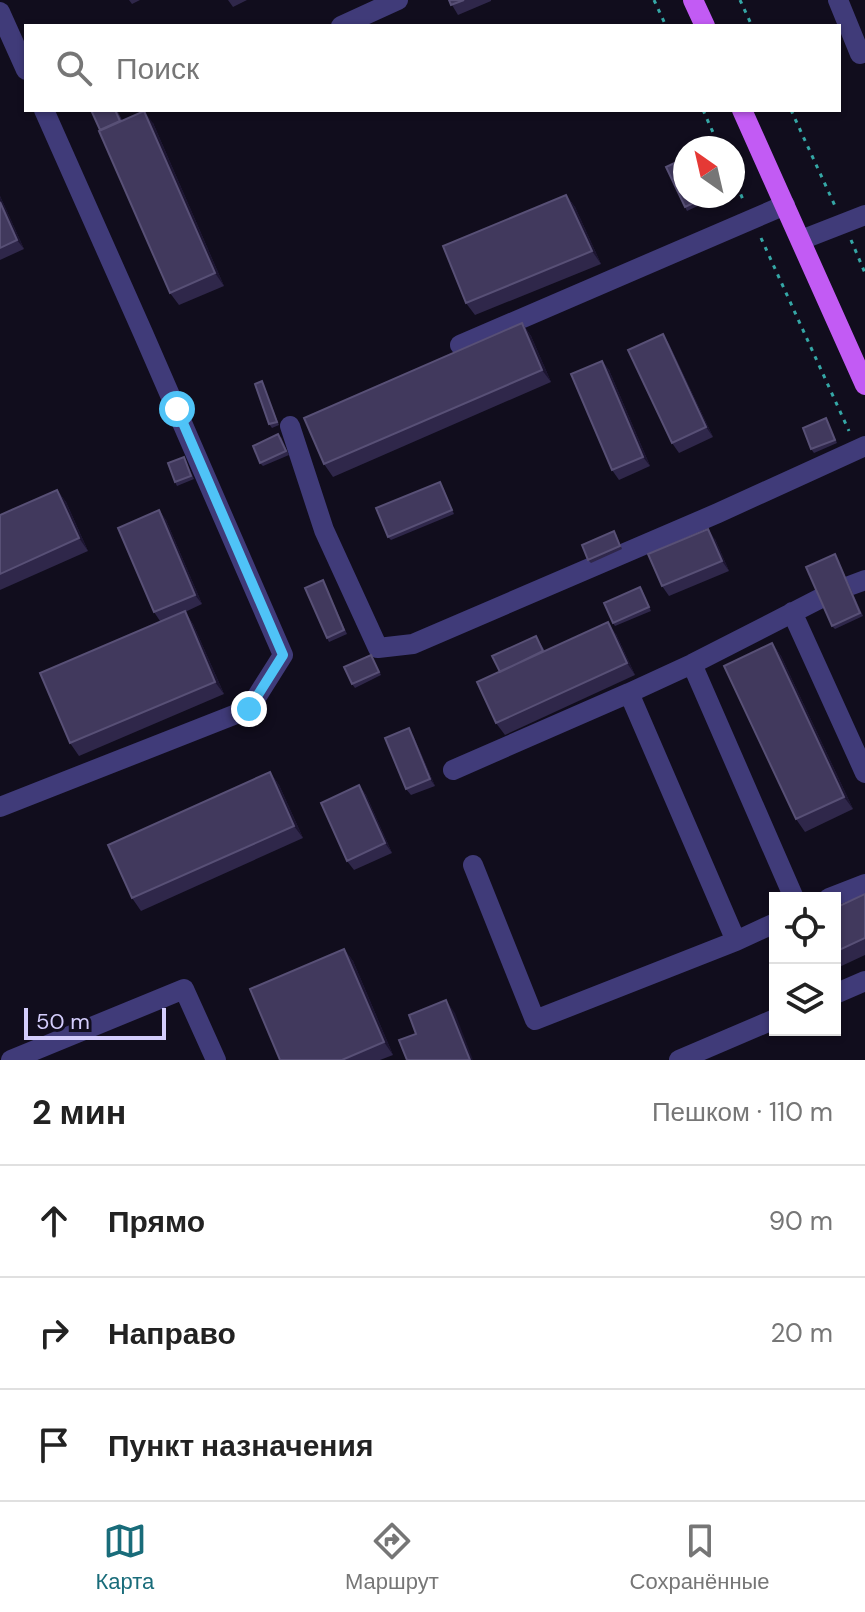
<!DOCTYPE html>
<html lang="ru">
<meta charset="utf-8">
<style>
:root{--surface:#fff;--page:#f6f6f6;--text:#222;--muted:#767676;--line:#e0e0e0;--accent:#196c7a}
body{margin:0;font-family:"DM Sans",sans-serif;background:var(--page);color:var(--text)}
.controls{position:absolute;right:24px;bottom:24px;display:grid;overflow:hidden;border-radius:0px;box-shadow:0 2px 6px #0004}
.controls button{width:72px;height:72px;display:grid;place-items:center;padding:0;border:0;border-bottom:2px solid var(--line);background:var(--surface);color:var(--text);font:40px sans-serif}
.compass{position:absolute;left:673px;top:136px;width:72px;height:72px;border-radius:50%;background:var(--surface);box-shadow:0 2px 6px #0004;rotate:326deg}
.scale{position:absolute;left:24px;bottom:20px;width:142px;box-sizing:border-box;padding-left:8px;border:4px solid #d4cdfc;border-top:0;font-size:22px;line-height:28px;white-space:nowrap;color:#d4cdfc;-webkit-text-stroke:6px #110d1d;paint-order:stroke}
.stop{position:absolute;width:24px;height:24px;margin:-18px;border:6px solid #4fc3f7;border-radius:50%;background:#fff}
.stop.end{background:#4fc3f7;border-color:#fff;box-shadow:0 2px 8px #0008}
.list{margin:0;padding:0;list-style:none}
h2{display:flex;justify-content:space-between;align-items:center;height:104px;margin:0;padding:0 32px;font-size:34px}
h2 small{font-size:26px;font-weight:400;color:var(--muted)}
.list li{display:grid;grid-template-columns:52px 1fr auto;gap:24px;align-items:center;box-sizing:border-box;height:112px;padding:0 32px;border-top:2px solid var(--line)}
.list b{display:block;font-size:30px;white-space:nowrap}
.list em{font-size:26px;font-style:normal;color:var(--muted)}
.icon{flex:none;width:44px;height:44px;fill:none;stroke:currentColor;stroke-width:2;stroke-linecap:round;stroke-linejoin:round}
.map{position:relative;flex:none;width:865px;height:1060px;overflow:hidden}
.search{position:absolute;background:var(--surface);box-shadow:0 2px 6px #0004;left:24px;right:24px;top:24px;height:88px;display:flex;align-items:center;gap:20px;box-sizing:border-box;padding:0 28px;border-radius:0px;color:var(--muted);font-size:30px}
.sheet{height:440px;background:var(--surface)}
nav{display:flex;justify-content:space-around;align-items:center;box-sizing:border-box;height:112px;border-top:2px solid var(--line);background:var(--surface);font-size:22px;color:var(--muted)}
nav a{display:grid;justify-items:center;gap:4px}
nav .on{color:var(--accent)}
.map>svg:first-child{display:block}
</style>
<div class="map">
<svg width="865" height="1060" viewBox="0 0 865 1060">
<rect width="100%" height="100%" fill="#110d1d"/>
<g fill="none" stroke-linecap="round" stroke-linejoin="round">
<path stroke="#35a7a6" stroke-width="3" stroke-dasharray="4 6" stroke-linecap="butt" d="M654,0L666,26
M740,0L752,26
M703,110L720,148
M791,110L836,208
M733,176L744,202
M761,238L849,431
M851,240L865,273"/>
<path stroke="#403b79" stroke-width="20" d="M838,0L860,54
M0,12L26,70
M341,26L398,0
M801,240L865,215
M460,345L785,205
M290,426L324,530L378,648L413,644L718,513L865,446
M849,586L865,580
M792,612L865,773
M692,664L794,898
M453,770L629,693
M0,807L249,709L283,655L143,333L44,110
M473,865L535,1020L736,941
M829,898L865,884
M775,923L736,941L629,693L692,664L821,598
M835,994L865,981
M11,1060L184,989L216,1060
M679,1060L775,1019"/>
<path stroke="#c25bf4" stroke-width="20" d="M693,0L705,26
M742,110L865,385"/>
</g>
<path fill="#2f274a" d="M129,0H140L132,4Z
M228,0H247L233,7Z
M449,0H491V1L458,15Z
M91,110H122L118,112L122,120L153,123L224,286L179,305L170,293Z
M566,195L575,207L601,264L475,315L466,303Z
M0,196L24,249L0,260Z
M685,196H719L687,211L685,207Z
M522,323L531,336L551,382L333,477L324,464Z
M663,334L669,344L713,437L679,453L672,443Z
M602,361L609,370L650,466L619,480L612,470Z
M262,381L279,425L272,428L269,424Z
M826,418L837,443L814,453L811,449Z
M281,437L289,455L263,466L260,463Z
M184,457L194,479L177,486L175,482Z
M442,485L454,514L391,540L388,537Z
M57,490L66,502L88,551L0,590V515Z
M159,510L166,520L202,604L185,612L193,624L224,694L79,756L70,743L160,621L154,612Z
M616,534L622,549L591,563L588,560Z
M715,539L729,571L669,596L662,586Z
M837,558L863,616L835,629L832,626Z
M323,580L347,634L329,642L327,638Z
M642,590L651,611L615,626L613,623Z
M616,634L635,675L505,735L496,723L500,672L536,636L545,651Z
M772,643L781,656L853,809L805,832L796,819Z
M371,655L381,675L355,688L352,684Z
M413,735L435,786L411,795L406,789Z
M270,772L279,785L303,838L141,911L132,898Z
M359,785L366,795L392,853L354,870L347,861Z
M865,894V955L835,969V908Z
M344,949L353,961L393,1055L380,1060H280Z"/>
<path fill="#1c1530" d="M144,111L153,123L224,286L215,273Z
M566,195L575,207L601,264L592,251Z
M0,196L24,249L17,240L0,202Z
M522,323L531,336L551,382L542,370Z
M663,334L669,344L713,437L706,427Z
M602,361L609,370L650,466L643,457Z
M57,490L66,502L88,551L79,538Z
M159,510L166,520L202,604L195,595Z
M708,529L715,539L729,571L722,561Z
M185,611L193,624L224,694L215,682Z
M608,622L616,634L635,675L627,663Z
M772,643L781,656L853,809L844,797Z
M409,728L413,735L435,786L430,779Z
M270,772L279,785L303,838L294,826Z
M359,785L366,795L392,853L385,843Z
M344,949L353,961L393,1055L384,1042Z
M446,1000L455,1013L473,1060H470Z"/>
<path fill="#41395d" stroke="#585076" stroke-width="2" d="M449,0H464L451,5Z
M91,110H115L120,121L100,130Z
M144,111L215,273L170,293L99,131Z
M685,158V196H709L685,207L666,167Z
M566,195L592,251L466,303L443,246Z
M0,202L17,240L0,248Z
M522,323L542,370L324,464L304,418Z
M663,334L706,427L672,443L628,350Z
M602,361L643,457L612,470L571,374Z
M262,381L277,422L269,424L255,384Z
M826,418L835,440L811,449L803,428Z
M278,434L286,451L260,463L253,446Z
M184,457L191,476L175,482L168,463Z
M440,482L452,510L388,537L376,508Z
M57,490L79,538L0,574V515Z
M159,510L195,595L154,612L118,528Z
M708,529L722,561L662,586L648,554Z
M614,531L620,546L588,560L582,545Z
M835,554L860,613L832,626L806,567Z
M323,580L344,630L327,638L305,588Z
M640,587L649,607L613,623L604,603Z
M185,611L215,682L70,743L40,673Z
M608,622L627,663L496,723L477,682Z
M536,636L543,651L500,672L492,656Z
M772,643L844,797L796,819L724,666Z
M371,655L379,672L352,684L344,667Z
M409,728L430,779L406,789L385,738Z
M270,772L294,826L132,898L108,845Z
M359,785L385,843L347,861L321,803Z
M865,894V938L835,952V908Z
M775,936V948L770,938Z
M344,949L384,1042L342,1060H280L250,989Z
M446,1000L470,1060H407L399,1040L416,1034L409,1015Z"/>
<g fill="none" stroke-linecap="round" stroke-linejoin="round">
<path stroke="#4fc3f7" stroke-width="10" d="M177,409L283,655L249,709"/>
</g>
</svg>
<div class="controls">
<button><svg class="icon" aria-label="locate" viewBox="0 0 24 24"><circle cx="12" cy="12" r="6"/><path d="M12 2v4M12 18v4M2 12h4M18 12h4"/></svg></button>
<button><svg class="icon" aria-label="layers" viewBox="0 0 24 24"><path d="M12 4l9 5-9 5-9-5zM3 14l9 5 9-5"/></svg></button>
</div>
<svg class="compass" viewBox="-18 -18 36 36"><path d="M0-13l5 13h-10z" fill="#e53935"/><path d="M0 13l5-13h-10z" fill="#767676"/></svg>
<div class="scale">50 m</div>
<div class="stop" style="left:177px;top:409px"></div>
<div class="stop end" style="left:249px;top:709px"></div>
<div class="search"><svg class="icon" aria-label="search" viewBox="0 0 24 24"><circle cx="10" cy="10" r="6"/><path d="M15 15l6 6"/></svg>Поиск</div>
</div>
<section class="sheet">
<h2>2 мин<small>Пешком · 110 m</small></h2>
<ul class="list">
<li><svg class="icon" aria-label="ahead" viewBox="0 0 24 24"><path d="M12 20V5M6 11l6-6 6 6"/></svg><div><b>Прямо</b></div><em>90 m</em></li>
<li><svg class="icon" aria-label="right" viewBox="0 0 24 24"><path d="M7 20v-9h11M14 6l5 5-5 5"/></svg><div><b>Направо</b></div><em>20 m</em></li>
<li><svg class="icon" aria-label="arrive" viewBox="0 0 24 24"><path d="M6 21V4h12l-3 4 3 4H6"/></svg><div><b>Пункт назначения</b></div></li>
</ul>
</section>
<nav>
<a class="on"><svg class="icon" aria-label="map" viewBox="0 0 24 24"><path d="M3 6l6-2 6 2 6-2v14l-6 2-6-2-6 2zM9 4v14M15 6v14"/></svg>Карта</a>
<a><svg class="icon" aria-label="directions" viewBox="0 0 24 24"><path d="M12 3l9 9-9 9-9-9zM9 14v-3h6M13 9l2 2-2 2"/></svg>Маршрут</a>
<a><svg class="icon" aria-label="saved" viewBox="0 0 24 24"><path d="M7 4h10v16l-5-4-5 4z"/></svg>Сохранённые</a>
</nav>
